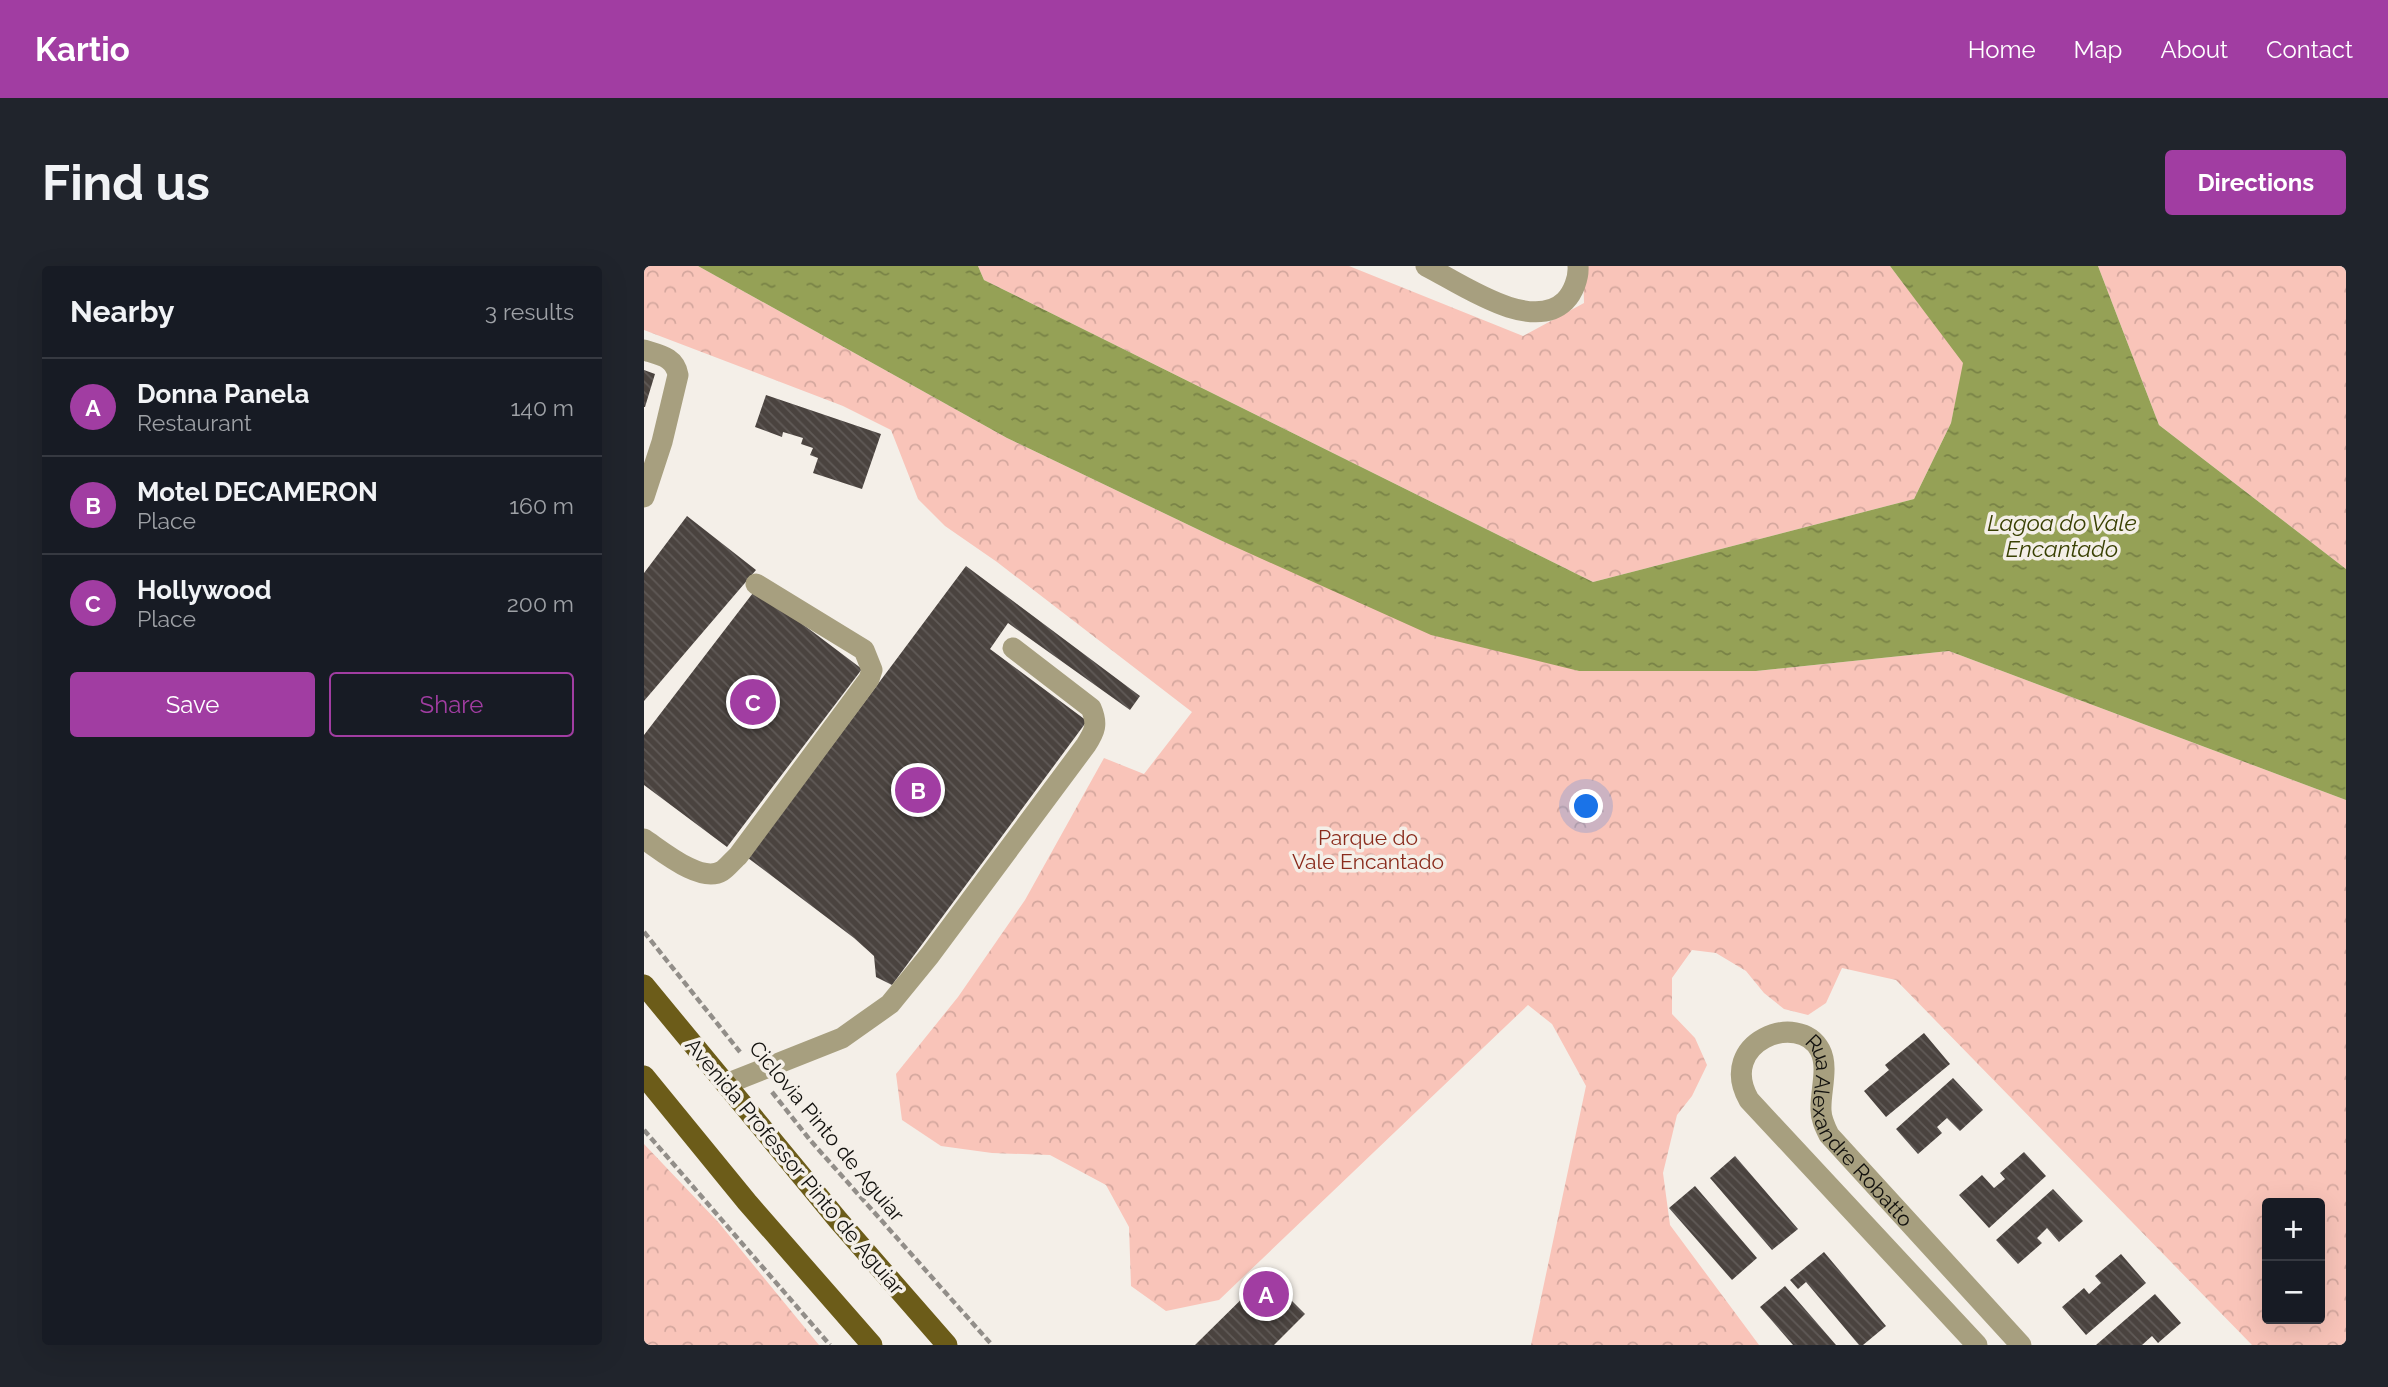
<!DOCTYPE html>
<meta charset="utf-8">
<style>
:root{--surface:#171b24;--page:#20242c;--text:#f1f3f6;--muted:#9ea1a6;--line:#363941;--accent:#a13da2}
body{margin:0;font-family:Raleway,sans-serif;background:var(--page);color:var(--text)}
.controls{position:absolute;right:21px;bottom:21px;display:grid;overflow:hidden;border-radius:7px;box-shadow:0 7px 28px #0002}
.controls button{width:63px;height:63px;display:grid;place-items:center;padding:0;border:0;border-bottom:2px solid var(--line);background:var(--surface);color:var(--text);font:35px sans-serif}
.you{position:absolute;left:943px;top:541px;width:24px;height:24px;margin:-18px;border:5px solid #fff;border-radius:50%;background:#1a73e8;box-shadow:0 0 0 10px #1a73e833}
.badge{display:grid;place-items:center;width:46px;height:46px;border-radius:50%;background:var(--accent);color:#fff;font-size:23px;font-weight:700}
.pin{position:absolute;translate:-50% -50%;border:4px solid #fff;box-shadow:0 2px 7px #0006}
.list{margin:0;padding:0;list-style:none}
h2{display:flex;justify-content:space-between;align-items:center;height:91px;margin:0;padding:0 28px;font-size:30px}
h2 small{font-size:23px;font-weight:400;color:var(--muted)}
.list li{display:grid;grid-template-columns:46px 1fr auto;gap:21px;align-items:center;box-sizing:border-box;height:98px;padding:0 28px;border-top:2px solid var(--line)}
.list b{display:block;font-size:26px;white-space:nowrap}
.list p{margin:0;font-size:23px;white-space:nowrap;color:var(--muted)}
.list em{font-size:23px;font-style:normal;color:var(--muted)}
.actions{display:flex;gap:14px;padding:21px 28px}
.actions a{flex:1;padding:16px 0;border:2px solid var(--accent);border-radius:7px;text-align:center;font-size:24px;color:var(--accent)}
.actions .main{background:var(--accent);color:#fff}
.map{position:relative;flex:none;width:1702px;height:1079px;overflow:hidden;border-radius:7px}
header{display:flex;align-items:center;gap:42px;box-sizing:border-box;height:98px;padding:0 35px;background:var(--accent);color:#fff}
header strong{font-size:33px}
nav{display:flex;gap:38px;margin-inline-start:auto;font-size:24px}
.intro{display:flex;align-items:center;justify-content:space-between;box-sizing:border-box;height:168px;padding:0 42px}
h1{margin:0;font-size:49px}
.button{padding:18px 32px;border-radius:7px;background:var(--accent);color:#fff;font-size:24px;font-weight:700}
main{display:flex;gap:42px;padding:0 42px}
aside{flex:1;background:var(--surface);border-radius:7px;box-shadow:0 7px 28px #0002}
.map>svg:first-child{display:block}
</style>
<header>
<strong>Kartio</strong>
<nav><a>Home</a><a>Map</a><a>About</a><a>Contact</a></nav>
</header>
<div class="intro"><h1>Find us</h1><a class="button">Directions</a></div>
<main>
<aside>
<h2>Nearby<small>3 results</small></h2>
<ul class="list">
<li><span class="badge">A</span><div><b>Donna Panela</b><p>Restaurant</p></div><em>140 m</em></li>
<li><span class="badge">B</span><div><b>Motel DECAMERON</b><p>Place</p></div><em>160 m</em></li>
<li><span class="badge">C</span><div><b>Hollywood</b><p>Place</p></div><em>200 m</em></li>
</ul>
<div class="actions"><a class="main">Save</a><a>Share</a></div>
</aside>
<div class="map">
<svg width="1702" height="1079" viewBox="0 0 1702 1079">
<defs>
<pattern id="forest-crowns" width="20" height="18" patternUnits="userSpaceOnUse" patternTransform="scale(1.75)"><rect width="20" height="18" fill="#f9c4b9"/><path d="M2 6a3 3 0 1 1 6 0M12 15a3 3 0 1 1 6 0" fill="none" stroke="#d4a79e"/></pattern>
<pattern id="water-ripples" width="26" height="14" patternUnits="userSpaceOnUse" patternTransform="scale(1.75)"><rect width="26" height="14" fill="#95a156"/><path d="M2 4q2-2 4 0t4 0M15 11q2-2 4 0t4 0" fill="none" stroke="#788246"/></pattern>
<pattern id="building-back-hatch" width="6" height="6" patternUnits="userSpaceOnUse" patternTransform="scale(1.75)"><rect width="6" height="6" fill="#4a433f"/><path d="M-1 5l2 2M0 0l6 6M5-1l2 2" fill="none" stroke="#605a57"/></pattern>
</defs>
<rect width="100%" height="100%" fill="#f4efe8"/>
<path fill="url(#forest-crowns)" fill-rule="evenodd" d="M0,0H54L363,172L576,274L935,405H1112L1305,385L1702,534V1079H1608L1252,714L1198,702L1182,737L1164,749L1140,743L1120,727L1102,705L1072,687L1048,684L1028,712V748L1051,772L1063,799L1048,830L1033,849L1019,907L1026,959L1115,1079H887L942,820L908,758L884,739L575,1034L522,1045L487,1020L485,961L462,919L406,889L348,887L297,880L258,854L252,808L314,731L381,634L460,492L500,508L548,446L353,296L301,260L274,233L247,164L199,140L0,64ZM1623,937H1676V1053H1623Z
M334,0H705L879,70L940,37L939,0H1246L1320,97L1307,157L1270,233L949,316L340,14Z
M1454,0H1702V303L1515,159Z
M0,878L75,957L175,1079H0Z"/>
<path fill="url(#water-ripples)" d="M54,0H334L340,14L949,316L1270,233L1307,157L1319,97L1246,0H1454L1515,159L1702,303V534L1305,385L1112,405H935L787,369L576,274L363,172Z"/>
<path fill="url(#building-back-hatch)" d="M0,104L11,108L1,141H0Z
M122,129L237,168L218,223L169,207L174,192L166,189L169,182L157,178L159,172L139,166L138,171L111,161Z
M43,250L112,304L0,435V307Z
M322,300L496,430L486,444L364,357L346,383L443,455L248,719L232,711L230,690L210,672L104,592Z
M112,323L218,403L83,581L0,519V469Z
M1280,767L1306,798L1242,851L1220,825L1245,804L1241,799Z
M1309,812L1339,844L1316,865L1303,852L1293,861L1298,867L1274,888L1252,863Z
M1380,886L1402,910L1345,962L1315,929L1338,909L1350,922L1361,913L1356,907Z
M1091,890L1154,963L1128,984L1066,912Z
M1051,920L1113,992L1088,1014L1025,942Z
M1409,923L1439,955L1415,976L1403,962L1393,972L1398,977L1374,998L1352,974Z
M1180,986L1242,1060L1219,1079H1215L1162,1016L1154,1023L1146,1014Z
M1477,988L1502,1017L1442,1069L1418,1041L1440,1022L1445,1028L1457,1017L1451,1010Z
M622,1009L661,1048L630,1079H551Z
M1141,1020L1192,1079H1149L1116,1041Z
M1511,1028L1537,1057L1514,1077L1508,1070L1498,1079H1452Z"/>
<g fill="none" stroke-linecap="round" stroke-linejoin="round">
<path stroke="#928e89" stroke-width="4.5" stroke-dasharray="7 3.5" stroke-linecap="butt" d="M0,666L96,786
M128,826L166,874L348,1079
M0,864L186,1079"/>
<g stroke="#a79f7f" stroke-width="21">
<path d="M782,0C816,17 887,68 921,35C929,27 935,12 934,0"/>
<path d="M0,84C16,89 31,91 34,109L18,176L0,231"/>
<path d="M0,573C18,585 57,618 78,605C84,601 89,594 94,590L225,413L228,404L220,384L112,318"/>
<path d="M82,818L198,772L246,738L286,689L442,479C451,465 454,458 447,442L369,382"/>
<path id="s1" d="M1333,1079L1105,834C1072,776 1155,744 1176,784C1185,801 1176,826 1177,844C1177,853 1181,861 1185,869L1377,1079"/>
</g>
<path stroke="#6c5c19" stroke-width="21" d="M0,719L194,954L303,1079
M0,810L103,936L228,1079"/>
</g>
<g text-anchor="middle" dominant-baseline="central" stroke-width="7" stroke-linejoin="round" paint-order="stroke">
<g font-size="21" fill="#8a2b1c" stroke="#f4efe8">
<text x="724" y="571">Parque do<tspan x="724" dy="24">Vale Encantado</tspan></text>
</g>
<g font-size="21" fill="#12110e" stroke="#f4efe8">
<text transform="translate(183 865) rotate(50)">Ciclovia Pinto de Aguiar</text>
<text stroke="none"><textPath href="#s1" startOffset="565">Rua Alexandre Robatto</textPath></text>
<text transform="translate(151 900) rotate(50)">Avenida Professor Pinto de Aguiar</text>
</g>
<g font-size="23" font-style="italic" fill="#394003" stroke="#f4efe8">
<text x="1418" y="256">Lagoa do Vale<tspan x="1418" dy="26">Encantado</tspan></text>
</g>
</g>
</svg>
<div class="controls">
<button>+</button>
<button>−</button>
</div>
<div class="you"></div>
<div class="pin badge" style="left:622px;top:1028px">A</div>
<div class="pin badge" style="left:274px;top:524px">B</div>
<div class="pin badge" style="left:109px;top:436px">C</div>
</div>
</main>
